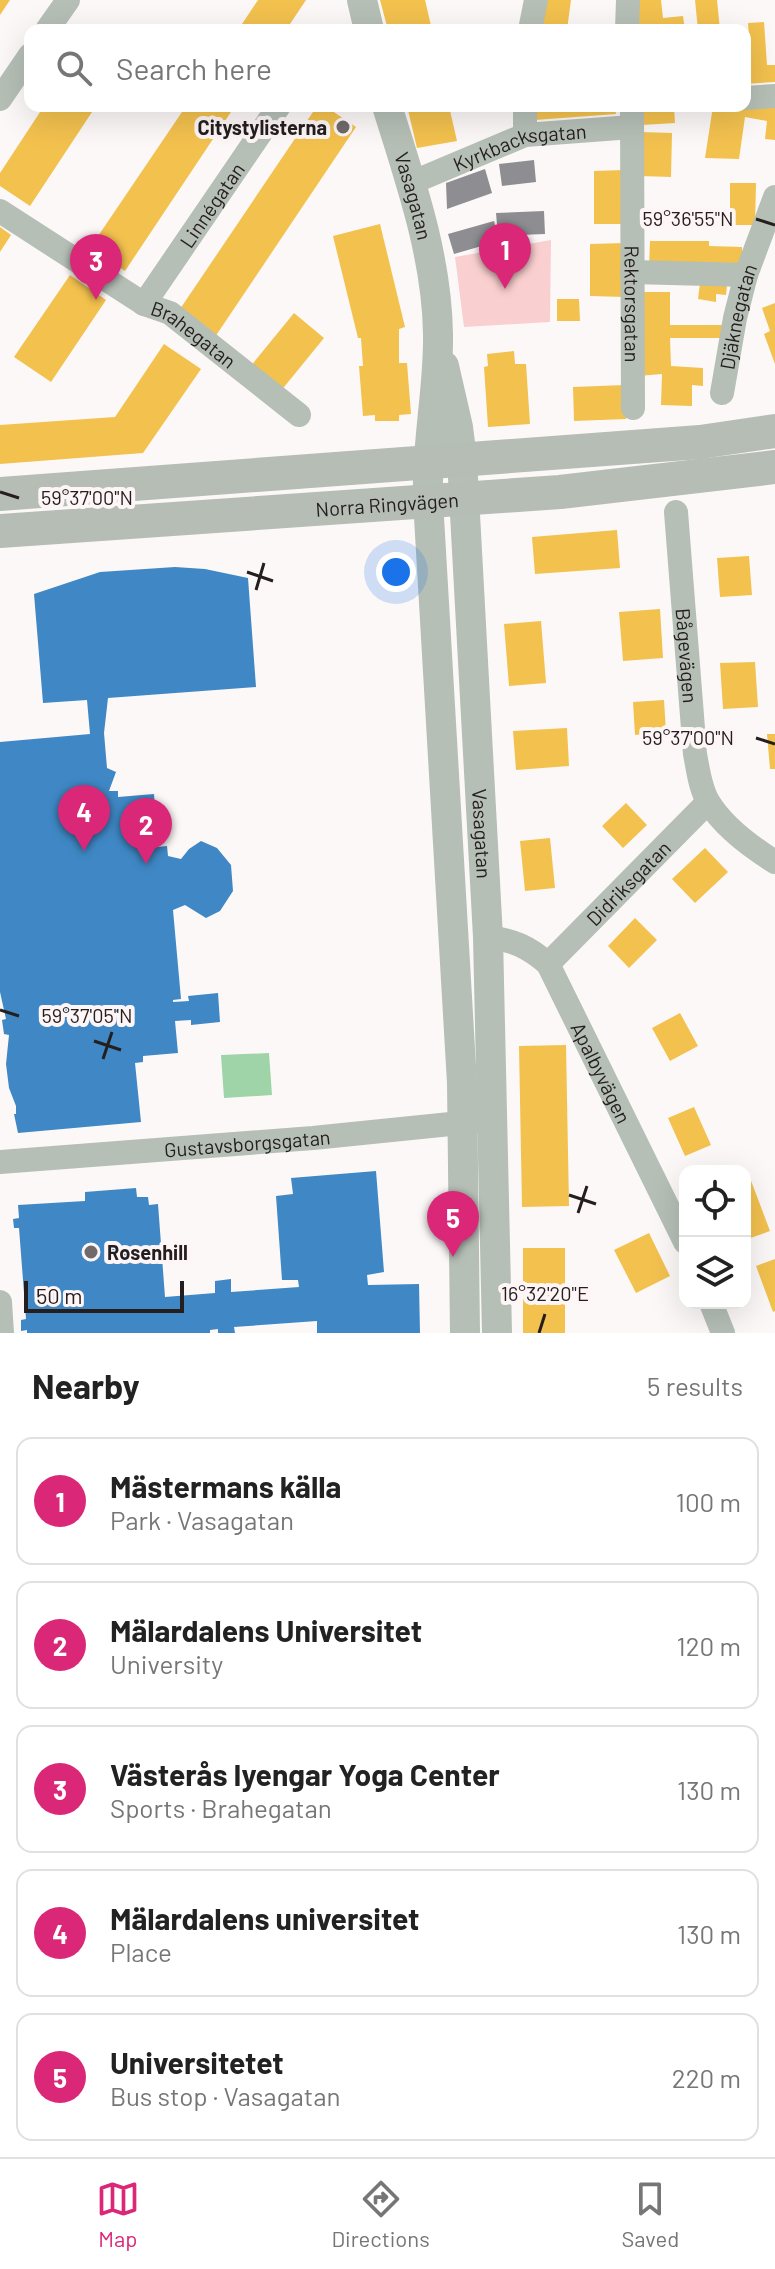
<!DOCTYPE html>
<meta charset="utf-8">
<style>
:root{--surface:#fff;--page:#f6f6f6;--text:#222;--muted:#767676;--line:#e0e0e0;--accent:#db2777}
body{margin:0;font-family:Barlow,sans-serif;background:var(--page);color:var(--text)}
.controls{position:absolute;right:24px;bottom:24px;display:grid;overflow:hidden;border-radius:16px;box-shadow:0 8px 32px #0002}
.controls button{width:72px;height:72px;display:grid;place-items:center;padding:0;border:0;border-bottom:2px solid var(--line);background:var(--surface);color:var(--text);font:40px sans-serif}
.scale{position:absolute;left:24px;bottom:20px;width:160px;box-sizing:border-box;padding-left:8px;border:4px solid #241e1e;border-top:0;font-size:22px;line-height:28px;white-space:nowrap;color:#241e1e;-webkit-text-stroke:6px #fef6f6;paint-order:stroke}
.you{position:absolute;left:396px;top:572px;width:28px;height:28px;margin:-20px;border:6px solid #fff;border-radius:50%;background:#1a73e8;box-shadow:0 0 0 12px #1a73e833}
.badge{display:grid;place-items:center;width:52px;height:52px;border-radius:50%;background:var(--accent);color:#fff;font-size:26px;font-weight:700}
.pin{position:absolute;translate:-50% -66px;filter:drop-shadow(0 2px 4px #0008)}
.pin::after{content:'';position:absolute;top:42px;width:28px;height:24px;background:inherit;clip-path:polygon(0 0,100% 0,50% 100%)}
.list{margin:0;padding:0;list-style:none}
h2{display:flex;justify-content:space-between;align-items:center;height:104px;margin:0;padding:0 32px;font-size:34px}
h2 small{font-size:26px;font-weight:400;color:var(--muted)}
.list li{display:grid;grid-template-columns:52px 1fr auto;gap:24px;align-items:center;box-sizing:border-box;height:128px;margin:0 16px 16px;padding:0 16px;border:2px solid var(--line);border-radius:16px}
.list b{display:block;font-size:30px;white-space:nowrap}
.list p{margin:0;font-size:26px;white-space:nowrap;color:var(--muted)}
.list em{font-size:26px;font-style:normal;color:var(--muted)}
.icon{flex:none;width:44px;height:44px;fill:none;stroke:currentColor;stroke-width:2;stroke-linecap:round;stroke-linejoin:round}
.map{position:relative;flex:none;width:775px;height:1333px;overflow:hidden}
.search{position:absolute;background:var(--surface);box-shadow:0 8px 32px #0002;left:24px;right:24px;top:24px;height:88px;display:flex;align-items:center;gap:20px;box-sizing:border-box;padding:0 28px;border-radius:16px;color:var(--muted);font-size:30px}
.sheet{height:824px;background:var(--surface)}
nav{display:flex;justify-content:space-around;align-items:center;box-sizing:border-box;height:112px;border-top:2px solid var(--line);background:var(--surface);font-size:22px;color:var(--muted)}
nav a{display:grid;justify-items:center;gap:4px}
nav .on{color:var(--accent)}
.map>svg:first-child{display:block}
</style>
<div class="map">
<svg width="775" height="1333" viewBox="0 0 775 1333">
<rect width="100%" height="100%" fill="#fcf8f8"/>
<path fill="#facfcf" d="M551,240L550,322L464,327L455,257Z"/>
<path fill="#9ed4a7" d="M269,1053L272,1095L224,1098L221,1055Z"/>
<path fill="#f2c14e" d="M0,0H10L0,15Z
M258,0H306L286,30H238Z
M380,0H425L432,30H388Z
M542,0H571L567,30H538Z
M635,0H661L663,18L683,16L685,30H638Z
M695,0H717L720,30H698Z
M764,22L767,65H775V82L745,84V67L751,66L748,23Z
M620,25V30H585V26Z
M775,98V140L765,139L767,121L745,117L739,159L705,158L713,106H745Z
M44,106H96L30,206L0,186V173Z
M186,106H235L125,271L90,248Z
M317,106H325L356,127L215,337L178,312Z
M407,106H449L457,141L417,148Z
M534,106H615L616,114L535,120Z
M674,106L675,123L642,125L640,107Z
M641,132L672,133L671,177L640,176Z
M624,170L625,224H594V171Z
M730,183H756L755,225H730Z
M380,224L405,327L399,329V363H407L411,414L399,415V421H375V415L363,416L359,366H363L361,338H358L333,236Z
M0,227L11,235L0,252Z
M650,241H709V246L742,247V266L649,268Z
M626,243L625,297L590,296V244Z
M70,275L106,300L51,382L14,357Z
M701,275L728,276L726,295L716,294V302L698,299Z
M639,292H670V325H724V338H670L671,366L703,368V386L692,385V406L661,405L662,374L638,376Z
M557,299H579L580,321H557Z
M775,303V364L764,334L770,331L762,308Z
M294,313L324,338L280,392L250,367Z
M164,344L201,369L143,453L0,464V425L115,417Z
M514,351L515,364H526L530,424L488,427L484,367L488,366L487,354Z
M625,385L626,419L574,421L573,387Z
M617,530L620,568L535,574L532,537Z
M749,556L752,595L720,597L717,558Z
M660,609L663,658L623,661L619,612Z
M541,621L546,683L509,686L504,624Z
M755,662L758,707L723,709L720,663Z
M664,700L666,732L635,735L633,702Z
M567,728L569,766L516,770L513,731Z
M767,734H775V769H770Z
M626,803L647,825L623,848L602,826Z
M550,838L555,888L525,891L520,841Z
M705,848L728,872L695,903L672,879Z
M635,918L657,940L629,968L608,946Z
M680,1013L698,1046L670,1061L652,1028Z
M566,1045L569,1206L522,1207L519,1046Z
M694,1107L711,1145L685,1156L668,1118Z
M750,1178L770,1231L745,1240V1180Z
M649,1233L670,1276L636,1293L614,1250Z
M523,1248H565V1333H523Z
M775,1259V1311L773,1312L756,1266Z"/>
<path fill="#3f88c5" d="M175,567L205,569L248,578L256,687L108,698L104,733L107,768L116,772L109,791H118V797L154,794L158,847L167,846L168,856L181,859L189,849L201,841L217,848L231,865L233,891L220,911L206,918L185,905L173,910L181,999L173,1000V1002L189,1001L188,996L218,993L220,1022L191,1025V1020L175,1021L178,1053L143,1056V1062L135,1063L141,1122L18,1133L14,1114H16V1106L9,1088L6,1064L9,1035L4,1034L2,1020L6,1019L0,992V742L90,734L87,700L43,703L34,594L100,572Z
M376,1171L384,1272L367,1275L368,1285L419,1284L420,1333H317V1321L234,1327L235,1333H218V1329L210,1330V1333H27V1330L21,1331V1320L26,1319L19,1228H14L13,1219L19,1218L18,1205L85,1201V1192L136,1188L137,1197H148L149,1205L158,1204L165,1297L215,1293V1281L231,1279V1292L299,1287L298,1280H282L276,1196L293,1194L291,1178Z"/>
<path fill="#8d8d92" d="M534,160L536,182L502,186L499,164Z
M485,169L492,193L447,209L446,183Z
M544,211L545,234L498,236L496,213Z
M494,221L499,241L454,254L448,234Z"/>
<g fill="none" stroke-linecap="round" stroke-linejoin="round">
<g stroke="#b5bfb6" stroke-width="24">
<path d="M47,30L68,0"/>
<path d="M530,30L536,0"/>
<path d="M627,30L628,0"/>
<path d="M745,98L775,96"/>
<path d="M0,99L30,55"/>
<path d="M525,106V135"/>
<path id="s1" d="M632,106L633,408"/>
<path id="s2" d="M411,183L525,135L632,127"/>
<path id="s3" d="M0,211L144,304L170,313L299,415"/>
<path d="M632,272L746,275"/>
<path id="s4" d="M144,304L279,106"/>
<path id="s5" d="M722,393L735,318L746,275L775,197"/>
<path id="s6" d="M676,512L695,754C698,769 700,789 709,803C724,827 751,847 775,862"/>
<path id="s7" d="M488,937C513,940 529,947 548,964L685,1242"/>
<path id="s8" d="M548,964L708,802"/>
<path id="s9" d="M0,1162L313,1138L480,1121"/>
<path d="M0,1302L2,1333"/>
<path d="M711,1303L723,1333"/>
</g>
<g stroke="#b5bfb6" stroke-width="30">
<path d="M362,0L369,30"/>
<path id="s10" d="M387,106C410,180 437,256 438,334C439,389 426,444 428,500L462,1083L465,1333"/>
<path id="s11" d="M444,366L458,427L462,459L488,937L497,1333"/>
</g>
<g stroke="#b5bdb5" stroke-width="34">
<path d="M0,494L700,442L775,431"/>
<path id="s12" d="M0,531L560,492L775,467"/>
</g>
</g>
<path fill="none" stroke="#241e1e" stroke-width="3" d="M756,219L775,225M0,492L19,498M247,572L273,581M256,590L264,563M756,738L775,744M0,1010L19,1016M94,1041L121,1050M103,1059L112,1032M569,1195L596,1204M578,1213L587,1186M539,1333L545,1314"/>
<g fill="#706a6a" stroke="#fef6f6" stroke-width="3">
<circle cx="343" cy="127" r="8"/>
<circle cx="91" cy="1252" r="8"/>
</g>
<g text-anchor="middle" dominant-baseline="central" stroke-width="8" stroke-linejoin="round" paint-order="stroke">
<g font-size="20" font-weight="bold" fill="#241e1e" stroke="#fef6f6" text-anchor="end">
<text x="327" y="127">Citystylisterna</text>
<text x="107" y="1252" text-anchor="start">Rosenhill</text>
</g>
<g font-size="20" fill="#241e1e" stroke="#fef6f6">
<text stroke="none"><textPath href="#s2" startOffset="116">Kyrkbacksgatan</textPath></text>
<text stroke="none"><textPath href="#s10" startOffset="94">Vasagatan</textPath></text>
<text stroke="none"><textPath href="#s4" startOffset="120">Linnégatan</textPath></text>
<text stroke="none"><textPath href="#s1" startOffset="198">Rektorsgatan</textPath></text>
<text stroke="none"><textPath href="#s5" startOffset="78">Djäknegatan</textPath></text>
<text stroke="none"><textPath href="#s3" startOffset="230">Brahegatan</textPath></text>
<text stroke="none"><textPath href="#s12" startOffset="388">Norra Ringvägen</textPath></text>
<text stroke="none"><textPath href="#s6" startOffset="144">Bågevägen</textPath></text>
<text stroke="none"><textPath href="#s11" startOffset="470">Vasagatan</textPath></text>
<text stroke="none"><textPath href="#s8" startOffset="114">Didriksgatan</textPath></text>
<text stroke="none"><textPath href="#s7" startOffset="188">Apalbyvägen</textPath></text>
<text stroke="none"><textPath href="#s9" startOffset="248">Gustavsborgsgatan</textPath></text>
</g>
</g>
<g font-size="20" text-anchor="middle" fill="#241e1e" stroke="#fef6f6" stroke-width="8" stroke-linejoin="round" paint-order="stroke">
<text x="688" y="226">59°36'55"N</text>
<text x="87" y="505">59°37'00"N</text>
<text x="688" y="745">59°37'00"N</text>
<text x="87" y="1023">59°37'05"N</text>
<text x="545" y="1301">16°32'20"E</text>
</g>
</svg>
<div class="controls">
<button><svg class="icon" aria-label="locate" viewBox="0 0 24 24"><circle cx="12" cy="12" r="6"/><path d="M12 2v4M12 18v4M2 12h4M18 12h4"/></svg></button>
<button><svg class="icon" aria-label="layers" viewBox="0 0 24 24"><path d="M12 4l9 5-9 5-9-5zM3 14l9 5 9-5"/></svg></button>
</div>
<div class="scale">50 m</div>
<div class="you"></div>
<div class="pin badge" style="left:505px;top:289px">1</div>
<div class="pin badge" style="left:146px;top:864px">2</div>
<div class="pin badge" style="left:96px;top:300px">3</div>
<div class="pin badge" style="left:84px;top:851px">4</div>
<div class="pin badge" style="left:453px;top:1257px">5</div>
<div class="search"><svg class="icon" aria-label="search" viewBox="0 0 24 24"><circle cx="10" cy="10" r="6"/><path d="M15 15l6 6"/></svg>Search here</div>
</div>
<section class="sheet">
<h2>Nearby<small>5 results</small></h2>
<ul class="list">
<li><span class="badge">1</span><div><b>Mästermans källa</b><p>Park · Vasagatan</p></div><em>100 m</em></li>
<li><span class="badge">2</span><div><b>Mälardalens Universitet</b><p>University</p></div><em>120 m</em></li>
<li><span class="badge">3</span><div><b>Västerås Iyengar Yoga Center</b><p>Sports · Brahegatan</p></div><em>130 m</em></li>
<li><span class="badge">4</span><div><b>Mälardalens universitet</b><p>Place</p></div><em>130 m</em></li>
<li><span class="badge">5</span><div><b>Universitetet</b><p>Bus stop · Vasagatan</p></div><em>220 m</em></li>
</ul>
</section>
<nav>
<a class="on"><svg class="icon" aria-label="map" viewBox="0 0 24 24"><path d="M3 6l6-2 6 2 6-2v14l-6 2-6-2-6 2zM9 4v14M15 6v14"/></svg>Map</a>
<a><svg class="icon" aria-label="directions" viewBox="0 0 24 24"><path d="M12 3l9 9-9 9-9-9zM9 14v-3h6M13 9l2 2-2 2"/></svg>Directions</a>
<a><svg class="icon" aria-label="saved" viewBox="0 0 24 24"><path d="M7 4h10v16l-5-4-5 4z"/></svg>Saved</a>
</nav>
